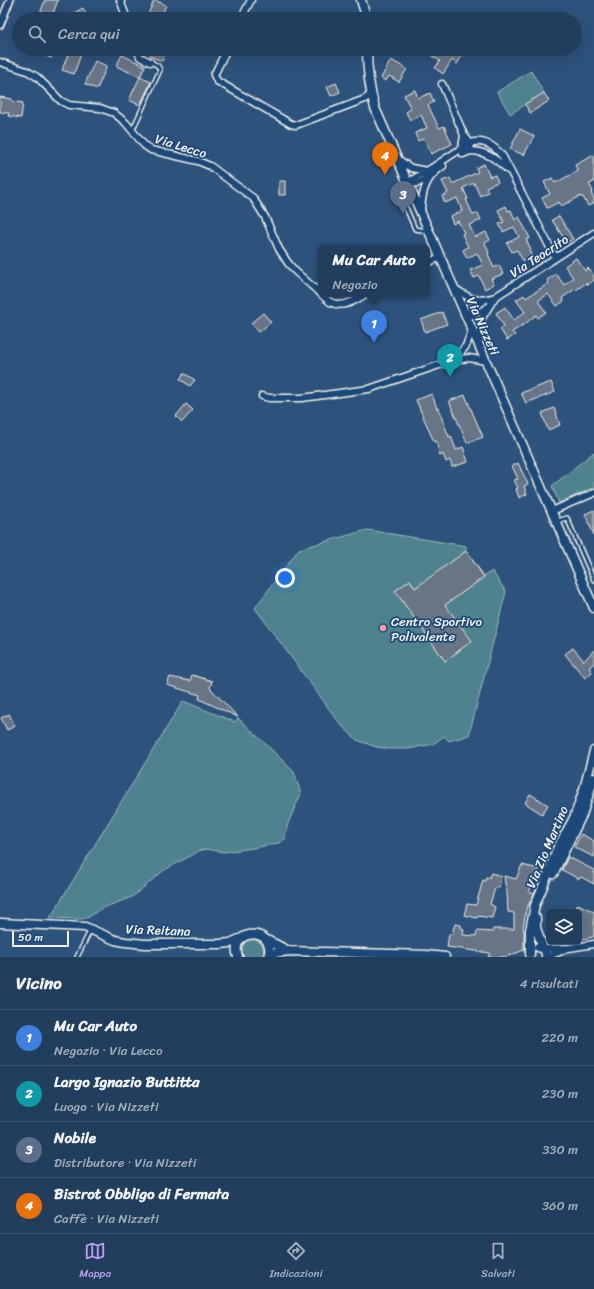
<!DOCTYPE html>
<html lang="it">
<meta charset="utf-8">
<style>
:root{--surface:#223e5d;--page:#2a4563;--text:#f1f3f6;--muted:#a2aebc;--line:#3f5772;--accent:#bca0f2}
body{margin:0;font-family:Sriracha,sans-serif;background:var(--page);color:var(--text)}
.controls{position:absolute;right:12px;bottom:12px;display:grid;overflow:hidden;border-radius:6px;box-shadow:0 4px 16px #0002}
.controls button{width:36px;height:36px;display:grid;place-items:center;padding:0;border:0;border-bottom:1px solid var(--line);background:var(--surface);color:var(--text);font:20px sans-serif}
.scale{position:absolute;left:12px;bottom:10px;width:57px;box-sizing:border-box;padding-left:4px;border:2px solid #f4f1e8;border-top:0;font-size:11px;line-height:14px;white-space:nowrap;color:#f4f1e8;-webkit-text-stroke:3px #1f4a7a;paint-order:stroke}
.you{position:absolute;left:285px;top:578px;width:14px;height:14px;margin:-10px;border:3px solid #fff;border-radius:50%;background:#1a73e8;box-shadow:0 0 0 6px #1a73e833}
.badge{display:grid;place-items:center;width:26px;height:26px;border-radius:50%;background:var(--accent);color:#fff;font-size:13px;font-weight:700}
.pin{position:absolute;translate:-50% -33px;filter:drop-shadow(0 1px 2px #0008)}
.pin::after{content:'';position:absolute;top:21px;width:14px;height:12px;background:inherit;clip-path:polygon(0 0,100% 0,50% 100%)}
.popup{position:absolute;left:318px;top:245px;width:112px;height:52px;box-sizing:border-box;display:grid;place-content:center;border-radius:6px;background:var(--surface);filter:drop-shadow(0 1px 3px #0005);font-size:13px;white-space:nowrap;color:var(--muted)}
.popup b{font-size:15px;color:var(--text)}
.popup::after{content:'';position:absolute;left:50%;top:100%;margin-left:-8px;border:8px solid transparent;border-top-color:var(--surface)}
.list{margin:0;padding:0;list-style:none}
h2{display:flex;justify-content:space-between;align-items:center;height:52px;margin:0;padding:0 16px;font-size:17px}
h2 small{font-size:13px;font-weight:400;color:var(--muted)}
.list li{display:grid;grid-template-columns:26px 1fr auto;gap:12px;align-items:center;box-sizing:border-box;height:56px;padding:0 16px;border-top:1px solid var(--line)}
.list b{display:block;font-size:15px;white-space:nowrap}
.list p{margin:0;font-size:13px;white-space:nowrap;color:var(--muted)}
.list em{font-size:13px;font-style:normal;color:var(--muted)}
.icon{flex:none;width:22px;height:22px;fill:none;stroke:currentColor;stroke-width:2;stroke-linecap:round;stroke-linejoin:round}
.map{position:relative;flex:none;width:594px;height:957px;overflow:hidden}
.search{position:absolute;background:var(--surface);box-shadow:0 4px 16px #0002;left:12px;right:12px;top:12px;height:44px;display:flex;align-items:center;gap:10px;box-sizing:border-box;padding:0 14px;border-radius:22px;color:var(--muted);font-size:15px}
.sheet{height:276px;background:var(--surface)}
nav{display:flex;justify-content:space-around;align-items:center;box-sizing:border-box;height:56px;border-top:1px solid var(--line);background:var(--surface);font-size:11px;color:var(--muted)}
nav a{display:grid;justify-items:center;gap:2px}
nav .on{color:var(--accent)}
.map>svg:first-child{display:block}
</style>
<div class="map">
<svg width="594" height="957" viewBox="0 0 594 957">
<rect width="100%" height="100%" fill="#2d527c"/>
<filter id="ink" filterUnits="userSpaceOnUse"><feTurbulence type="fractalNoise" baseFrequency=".025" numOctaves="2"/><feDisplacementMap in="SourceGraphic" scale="8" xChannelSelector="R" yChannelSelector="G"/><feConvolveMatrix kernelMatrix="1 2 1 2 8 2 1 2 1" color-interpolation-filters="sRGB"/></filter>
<g filter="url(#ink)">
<path fill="#4e828e" stroke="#a1babb" d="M531,71L544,93L510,114L497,92Z
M594,452V487L559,503L552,486Z
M367,530L466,546V551L484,576L492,571L506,592L469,735L449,741L444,736L433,744L408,749H391L376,747L357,740L341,725L255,608L299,549Z
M183,701L235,722L238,718L274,752L294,772L301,794L288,823L285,839L279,843L253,848L224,852L206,849L199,851L163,871L132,897L100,909L89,917L82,919L50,918Z
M252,939L256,940L263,945L264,953L262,957H244C239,949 243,941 252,939Z"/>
<path fill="#677486" stroke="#f4f1e8" d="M45,0H58L51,19H38Z
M154,0L166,5L160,19H146Z
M83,8L88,19H74L72,14Z
M29,49H54L51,58Z
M70,49H77L82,51L74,74L62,70Z
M153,49H167L162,61L150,56Z
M421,49H452L462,56L457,64L452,60L443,74L435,68L440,61Z
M122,55L145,66L140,77L116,66Z
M391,60L407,69L399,82L389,76L386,81L381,78Z
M95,61L107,66L97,89L85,84Z
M140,77L151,82L140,105L129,100Z
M336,83L340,92L331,96L327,87Z
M415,90L418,98L430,93L434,102L428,105L439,128L444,126L452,144L431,154L424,138L418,141L415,133L427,128L421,115L410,120L406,112L411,109L404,95Z
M544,93L549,101L530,113L525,104Z
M0,97L12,99V101L23,103L21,118L8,116L9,113L0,112Z
M520,129L534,136L524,155L510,149Z
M594,155V182L589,184L593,191L591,193L594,199V203L588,206L583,197L582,198L581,196L561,206L559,202L547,208L542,198L550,194L544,182L552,178L555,183L578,171L575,165Z
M484,164L490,177L495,175L498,182L486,187L488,192L480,196L474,183L463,188L468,199H466L473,215L478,213L481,220L469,225L475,237L486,232L490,240L485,243L489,253L488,254L494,268L499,265L503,274L491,279L494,284L485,289L479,276L474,278L470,270L483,265L477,253L467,258L463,250L468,247L462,234L464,233L458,221L453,224L450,216L462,211L457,198L445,203L442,196L448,193L442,181L450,178L452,184L478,172L476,168Z
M279,181H285V195H279Z
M506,206L508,211L511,210L515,220L519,217L530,238L526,240L531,249L529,250L532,257L523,261L517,250L512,252L507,243L519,237L514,227L503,232L499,224L504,222L498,210Z
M559,216L573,239L567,243L552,220Z
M576,258L585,271L588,268L594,276V280L588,285L586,283L576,290L575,289L562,298L564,301L557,306L548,294L538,301L546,312L538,318L536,315L526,323L512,332L515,335L507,340L500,329L504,326L496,313L505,307L514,320L525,312L516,300L524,295L526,298L549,283L547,280L556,274L564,285L573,278L565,266Z
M442,312L447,324L425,332L421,320Z
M263,313L271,322L259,332L251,323Z
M184,373L195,380L190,386L180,379Z
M551,382L555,392L526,403L521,393Z
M432,394L437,409L438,408L449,437L451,436L456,450L463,447L468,462L452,467L450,460L446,462L443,454L440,456L436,441L434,442L416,400Z
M465,395L483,437L467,443L449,401Z
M186,404L193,410L182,422L176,416Z
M554,408L560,425L548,430L542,413Z
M518,463L528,484L524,486L527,494L519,498L516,489L518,488L514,480L518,479L512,466Z
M594,510V535L585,514Z
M466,551L484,577L445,605L472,641L445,661L395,591L410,580L415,588Z
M573,648L584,661L594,650V663L589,668L592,672L585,678L565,654Z
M192,675L212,681L210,688L238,717L199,699L200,695L167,685L170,677L190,681Z
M9,714L15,726L7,730L1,718Z
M530,794L548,805L542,814L525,803Z
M581,834L594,841V857L574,847Z
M568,857L594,870V884L581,877L579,879L562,870Z
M522,865L539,869L529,892L534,894L526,910L523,928L524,932V950L506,957H488L490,953L447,947L449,934H452L455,924L461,925V928L464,929L463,935L476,936L477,931L493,932V929H514V913L508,912L507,891L506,890L504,876L516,879Z
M491,873L501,876L499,888H495L490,904L495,907L492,918L478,916L477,918L464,915L467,904L476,905L483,880L485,881L486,877L489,878Z
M578,904L594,912V935L593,937L579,940V912H574Z"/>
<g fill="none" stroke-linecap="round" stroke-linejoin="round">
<g stroke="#f4f1e8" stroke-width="6">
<path id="service" d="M132,131L160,70L158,66L151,62
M407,184L400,194L415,229L428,231
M557,521L567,518L594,580
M77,957L90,931"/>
</g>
<g stroke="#f4f1e8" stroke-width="9">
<path id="minor" d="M120,0L127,19
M241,19L251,0
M0,25L10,0
M137,49L140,57L150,62
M227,49L214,75L217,81L291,124L296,125L365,99L371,94
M0,62L27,71L37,77L61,101L69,105L100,108L114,113L126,123L144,145L151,150L198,161L210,166L253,198L265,217L279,249L288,263L296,272L330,302C343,309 354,301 366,294
M470,151C486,151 496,159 508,170
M465,152L462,148C477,136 493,143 503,157L555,257
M463,154L470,151C472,144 468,140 464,135
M399,160L411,168L427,171L462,148L464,135L442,84
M408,182C417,186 423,181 430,175
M408,182L427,171
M421,211C422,191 426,177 443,166
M427,263L441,257
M454,288C470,299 477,303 495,297L594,233
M466,316L474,315L488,307
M466,316L473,307L484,301
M479,343L482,318L495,297
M454,360L466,346L472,330
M262,396L269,398H302L369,389L454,360L469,358L486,361
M552,511L594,493
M544,949L569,948L594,944
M547,957L564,950"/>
</g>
<g stroke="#f4f1e8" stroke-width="11">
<path id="tertiary" d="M361,0L367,19
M367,49C367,70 369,88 375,108L594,608
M553,874L582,815L594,778
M536,918V928L543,948
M0,923L85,927L115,940L125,942L145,944H221L230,943L242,938
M265,939L289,951
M538,947L544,949L546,954V957
M530,954V930L535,905L549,872L556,851L574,818L584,789L594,751
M238,957C228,927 278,927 268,957
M269,957L275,953L289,951L426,955L445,957"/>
</g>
<use href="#service" stroke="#1f4a7a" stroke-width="3"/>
<use href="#minor" stroke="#1f4a7a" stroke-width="6"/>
<use href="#tertiary" stroke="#1f4a7a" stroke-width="8"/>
</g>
</g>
<circle fill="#ff9aa2" stroke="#1f4a7a" stroke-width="1.5" cx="383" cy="628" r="4"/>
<g text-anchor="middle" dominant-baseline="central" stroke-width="3.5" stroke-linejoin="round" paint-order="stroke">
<g font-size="13" fill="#f4f1e8" stroke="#1f4a7a">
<text transform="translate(181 146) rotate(17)">Via Lecco</text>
<text transform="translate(539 256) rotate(-33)">Via Teocrito</text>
<text transform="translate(483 326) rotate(66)">Via Nizzeti</text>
<text transform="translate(547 847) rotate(-67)">Via Zio Martino</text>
<text transform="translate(158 930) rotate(2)">Via Reitana</text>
</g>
<g font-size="13" fill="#f4f1e8" stroke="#1f4a7a" text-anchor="start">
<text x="391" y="621">Centro Sportivo<tspan x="391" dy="15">Polivalente</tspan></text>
</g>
</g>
</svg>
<div class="controls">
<button><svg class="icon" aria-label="layers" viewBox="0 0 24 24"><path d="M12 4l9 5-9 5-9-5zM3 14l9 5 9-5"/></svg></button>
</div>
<div class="scale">50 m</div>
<div class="you"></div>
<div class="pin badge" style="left:374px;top:343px;background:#3f7fe0">1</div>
<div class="popup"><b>Mu Car Auto</b>Negozio</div>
<div class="pin badge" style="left:450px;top:377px;background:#0f9aa8">2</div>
<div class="pin badge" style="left:403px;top:214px;background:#5c6f8a">3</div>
<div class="pin badge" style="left:385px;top:175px;background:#e8710a">4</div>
<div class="search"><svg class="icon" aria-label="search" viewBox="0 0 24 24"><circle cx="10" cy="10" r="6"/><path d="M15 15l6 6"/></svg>Cerca qui</div>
</div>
<section class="sheet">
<h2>Vicino<small>4 risultati</small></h2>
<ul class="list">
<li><span class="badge" style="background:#3f7fe0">1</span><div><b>Mu Car Auto</b><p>Negozio · Via Lecco</p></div><em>220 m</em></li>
<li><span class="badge" style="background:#0f9aa8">2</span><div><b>Largo Ignazio Buttitta</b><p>Luogo · Via Nizzeti</p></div><em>230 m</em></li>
<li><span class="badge" style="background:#5c6f8a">3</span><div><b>Nobile</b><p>Distributore · Via Nizzeti</p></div><em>330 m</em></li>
<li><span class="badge" style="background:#e8710a">4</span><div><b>Bistrot Obbligo di Fermata</b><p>Caffè · Via Nizzeti</p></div><em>360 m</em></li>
</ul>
</section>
<nav>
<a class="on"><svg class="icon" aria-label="map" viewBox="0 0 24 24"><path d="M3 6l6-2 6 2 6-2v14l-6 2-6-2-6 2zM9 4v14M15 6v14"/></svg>Mappa</a>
<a><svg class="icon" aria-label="directions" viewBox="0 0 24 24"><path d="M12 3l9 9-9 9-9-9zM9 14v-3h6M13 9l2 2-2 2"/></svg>Indicazioni</a>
<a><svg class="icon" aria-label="saved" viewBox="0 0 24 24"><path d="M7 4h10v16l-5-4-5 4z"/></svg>Salvati</a>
</nav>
